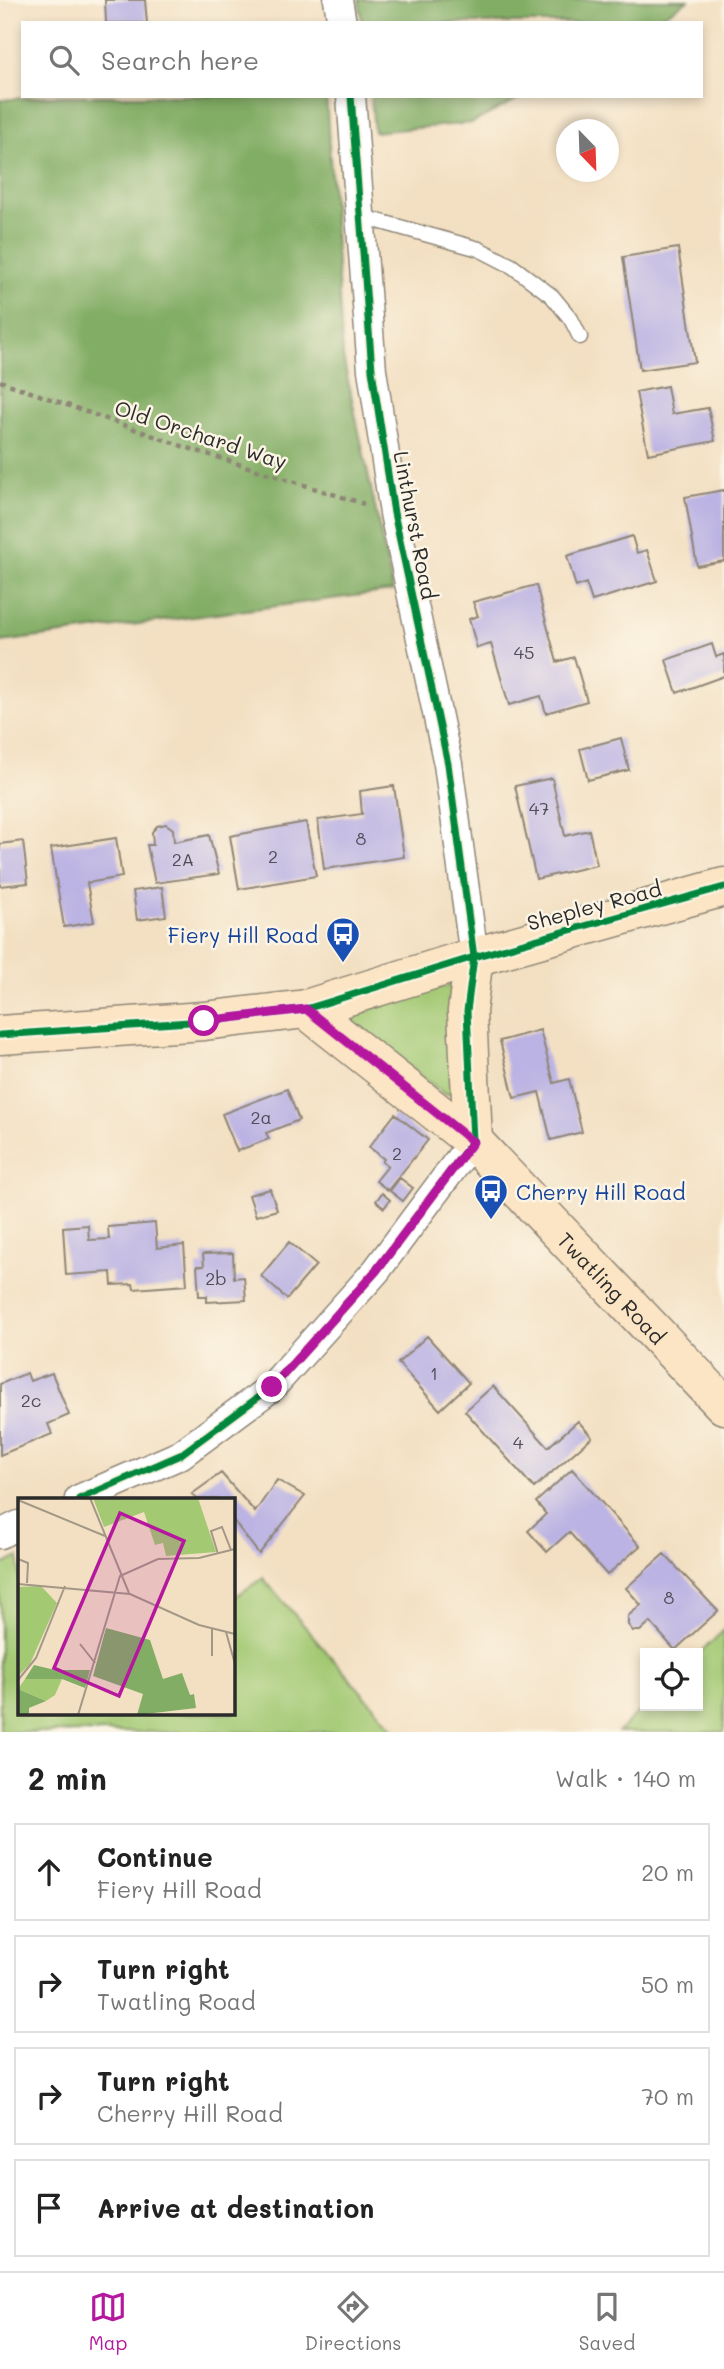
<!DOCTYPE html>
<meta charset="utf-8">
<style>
:root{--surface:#fff;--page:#f6f6f6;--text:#222;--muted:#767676;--line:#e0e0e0;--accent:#b5179e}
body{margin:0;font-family:Mali,sans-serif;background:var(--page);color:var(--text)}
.controls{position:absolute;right:21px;bottom:21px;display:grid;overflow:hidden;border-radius:0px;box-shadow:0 4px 10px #0003}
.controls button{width:63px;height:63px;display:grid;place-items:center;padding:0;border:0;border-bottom:2px solid var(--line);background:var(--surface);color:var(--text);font:35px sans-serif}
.compass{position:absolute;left:556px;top:119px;width:63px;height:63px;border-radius:50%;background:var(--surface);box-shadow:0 4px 10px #0003;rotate:157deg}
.stop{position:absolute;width:21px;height:21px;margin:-16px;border:5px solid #b5179e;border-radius:50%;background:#fff}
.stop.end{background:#b5179e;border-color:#fff;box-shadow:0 2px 7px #0008}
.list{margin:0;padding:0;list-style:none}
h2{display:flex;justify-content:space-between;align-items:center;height:91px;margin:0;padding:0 28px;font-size:30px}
h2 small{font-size:23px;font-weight:400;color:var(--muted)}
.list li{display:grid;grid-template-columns:46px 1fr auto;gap:21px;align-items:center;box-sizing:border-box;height:98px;margin:0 14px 14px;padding:0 14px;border:2px solid var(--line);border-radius:0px}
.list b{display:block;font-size:26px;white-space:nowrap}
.list p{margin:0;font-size:23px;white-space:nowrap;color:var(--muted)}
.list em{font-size:23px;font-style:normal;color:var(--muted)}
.icon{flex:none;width:38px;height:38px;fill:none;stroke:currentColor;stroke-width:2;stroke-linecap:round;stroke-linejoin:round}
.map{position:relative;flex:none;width:724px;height:1732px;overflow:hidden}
.search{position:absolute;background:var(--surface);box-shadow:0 4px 10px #0003;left:21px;right:21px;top:21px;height:77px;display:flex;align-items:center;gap:18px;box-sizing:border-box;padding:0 24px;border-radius:0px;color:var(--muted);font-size:26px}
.sheet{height:539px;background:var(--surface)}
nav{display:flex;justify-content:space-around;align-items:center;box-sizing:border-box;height:98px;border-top:2px solid var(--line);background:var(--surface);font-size:19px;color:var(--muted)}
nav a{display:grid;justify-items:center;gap:4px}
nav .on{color:var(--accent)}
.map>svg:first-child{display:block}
</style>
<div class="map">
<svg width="724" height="1732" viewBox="0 0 724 1732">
<rect width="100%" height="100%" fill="#fcf5e5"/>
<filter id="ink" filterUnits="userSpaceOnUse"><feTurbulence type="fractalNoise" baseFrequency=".0143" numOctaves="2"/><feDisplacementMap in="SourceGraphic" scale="14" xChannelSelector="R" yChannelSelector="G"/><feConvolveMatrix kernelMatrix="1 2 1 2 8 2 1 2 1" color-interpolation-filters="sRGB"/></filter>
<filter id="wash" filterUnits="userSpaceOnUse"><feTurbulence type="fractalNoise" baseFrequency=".00686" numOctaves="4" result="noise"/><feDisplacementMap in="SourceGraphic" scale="28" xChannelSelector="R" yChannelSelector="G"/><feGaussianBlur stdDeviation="1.57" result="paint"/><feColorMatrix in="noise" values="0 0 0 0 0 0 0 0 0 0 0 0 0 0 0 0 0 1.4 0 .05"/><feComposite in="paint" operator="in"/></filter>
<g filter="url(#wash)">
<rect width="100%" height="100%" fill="#f3e0c3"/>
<path fill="#a3c973" stroke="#677a4f" stroke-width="2" d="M452,984L454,1093L444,1094L352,1022V1013Z
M19,1557V1713H233V1598L263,1578L396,1732H0V1566Z
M724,1630V1732H618L645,1706H698V1655Z"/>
<path fill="#82ad65" stroke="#566c48" stroke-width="2" d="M359,0H688L652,23H362Z
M50,96H326L343,357L393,591L0,642V100Z
M371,96H524L472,123L374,132Z"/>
<g id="blocks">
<path fill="#bbb3e3" d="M105,0H145L147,23H106Z
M678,248L695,362L640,370L623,257Z
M667,386L672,414L708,408L715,441L648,454L636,392Z
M724,490V561L697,566L685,497Z
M632,536L637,553L647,550L657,581L592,601L586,583L576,587L567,556Z
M536,585L557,662L574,657L587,701L546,713L541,696L509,705L491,644L477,648L469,619L478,616L473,602Z
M712,644L716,657L724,654V676L677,693L666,660Z
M621,738L629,770L588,780L580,749Z
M552,778L565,836L589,830L597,865L536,879L515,786Z
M394,786L404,857L324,869L318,820L362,814L360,791Z
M306,822L316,876L239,889L230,836Z
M166,824L173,829L174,842L209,835L219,874L155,883L147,845H153L152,832L157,826Z
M116,838L122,877L87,883L94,922L64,927L51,848Z
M23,841L28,883L0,886V844Z
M162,887L166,916L137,920L133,891Z
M540,1030L554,1083L569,1079L582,1132L551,1140L539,1092L514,1098L500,1041Z
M287,1089L299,1120L266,1133L269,1139L237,1151L222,1114Z
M395,1114L428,1140L388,1190L376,1181L388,1166L382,1162L384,1159L369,1147Z
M400,1178L413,1188L403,1201L390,1191Z
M270,1189L277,1210L256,1216L249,1195Z
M382,1193L390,1200L384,1208L376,1201Z
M155,1223L157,1248L184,1245L187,1285L134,1289L133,1284L112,1285L111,1272L66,1275L63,1227L88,1225L89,1240L109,1239L108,1227Z
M289,1242L316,1265L287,1299L261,1276Z
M233,1253L234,1278L244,1277L246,1300L207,1302V1296H199L197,1266H204L203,1254Z
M427,1336L469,1383L440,1410L398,1363Z
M27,1373L30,1381L52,1373L69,1415L48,1424L52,1434L0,1455V1384Z
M493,1386L548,1447L578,1421L592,1437L534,1488L465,1411Z
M572,1469L640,1546L607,1575L569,1532L547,1552L528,1531L546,1514L536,1502Z
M221,1473L255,1512L277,1480L305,1496L259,1554L233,1520V1499H197L192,1494Z
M664,1554L718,1611L675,1650L650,1622L640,1631H633L628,1625V1616L641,1605L626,1588Z"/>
</g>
</g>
<g filter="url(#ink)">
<use href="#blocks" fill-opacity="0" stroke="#8f8677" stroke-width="2"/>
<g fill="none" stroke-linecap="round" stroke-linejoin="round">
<g stroke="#8f8677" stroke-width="17">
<path id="lane" d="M360,216L479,249L512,266L552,296L571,319L580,337"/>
</g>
<g stroke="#8f8677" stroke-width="31">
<path id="street" d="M338,0L342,23
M351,96L372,370L394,513L448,764L474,957
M79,1499L180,1455L272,1387L376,1271L473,1141
M0,1534L19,1525"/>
</g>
<g stroke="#8f8677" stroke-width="41">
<g id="secondary">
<path id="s1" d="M306,1009L473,1141L724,1405"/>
<path d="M0,1035L204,1021L306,1009L474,957L724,887"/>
<path d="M473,1141L467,1011L474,957"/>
</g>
</g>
<path stroke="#8f8677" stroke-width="4.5" stroke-dasharray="5 5" stroke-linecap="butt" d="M0,381L182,446L364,504"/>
<use href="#lane" stroke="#fff" stroke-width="14"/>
<use href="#street" stroke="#fff" stroke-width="28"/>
<use href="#secondary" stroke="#fce5c4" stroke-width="38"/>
<g stroke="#fcf5e5" stroke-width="11">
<path id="cycleway" d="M0,1035L204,1021L306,1009L474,957L724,887
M79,1499L180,1455L272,1387L376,1271L473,1141L467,1011L474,957L448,764L394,513L372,370L351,96"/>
</g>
<use href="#cycleway" stroke="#00873e" stroke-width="7"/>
</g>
</g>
<g fill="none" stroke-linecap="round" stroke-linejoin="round" filter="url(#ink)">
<path stroke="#b5179e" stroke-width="9" d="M204,1021L306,1009L473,1142L376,1271L272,1387"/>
</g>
<defs>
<g id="bus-pin" transform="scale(1.75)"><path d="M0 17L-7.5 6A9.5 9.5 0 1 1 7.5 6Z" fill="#1a4fb4" stroke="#fcf5e5"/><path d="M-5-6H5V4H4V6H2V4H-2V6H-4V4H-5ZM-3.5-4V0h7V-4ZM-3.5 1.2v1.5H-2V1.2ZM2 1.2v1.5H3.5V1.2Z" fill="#fff"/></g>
</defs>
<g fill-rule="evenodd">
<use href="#bus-pin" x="343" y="934"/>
<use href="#bus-pin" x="491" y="1191"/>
</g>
<g text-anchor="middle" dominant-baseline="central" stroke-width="5" stroke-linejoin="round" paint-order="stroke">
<g font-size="18" fill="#4f4d59">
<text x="524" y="652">45</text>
<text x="539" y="808">47</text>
<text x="361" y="838">8</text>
<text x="273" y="856">2</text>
<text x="183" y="859">2A</text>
<text x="261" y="1117">2a</text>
<text x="397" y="1153">2</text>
<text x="216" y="1278">2b</text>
<text x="434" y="1373">1</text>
<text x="31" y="1400">2c</text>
<text x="518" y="1442">4</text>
<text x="669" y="1597">8</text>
</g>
<g font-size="21" fill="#2b2b2b" stroke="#fcf5e5">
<text transform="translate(201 434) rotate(18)">Old Orchard Way</text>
<text transform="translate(416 525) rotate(79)">Linthurst Road</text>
<text transform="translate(594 905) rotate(-15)">Shepley Road</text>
<text stroke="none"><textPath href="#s1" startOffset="415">Twatling Road</textPath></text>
</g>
<g font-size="21" fill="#164399" stroke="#fcf5e5" text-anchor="end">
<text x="318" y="934">Fiery Hill Road</text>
<text x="516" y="1191" text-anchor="start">Cherry Hill Road</text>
</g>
</g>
<g transform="translate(18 1498)">
<rect width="217" height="217" fill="#f3e0c3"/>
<path d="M75,0H180L198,54L148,58L145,45L137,47L126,14L86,29ZM23,88L39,105L12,166L0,178V89ZM7,181H44L37,197L28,203L0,191Z" fill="#a3c973"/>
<path d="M88,130L132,142L145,181L164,175L172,197L176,196L178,210L119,217L125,196L75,178ZM16,167L37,172H72L67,190L44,181H7ZM0,191L28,203L11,210V217H0Z" fill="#82ad65"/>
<path fill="none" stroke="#a39886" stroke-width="2" d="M72,0L111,95M0,2L87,38M200,56L193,33L204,29L213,52M0,61L10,65L9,85M0,86L112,96L181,127L217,136M194,131V158M208,134L217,166M62,146L77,165M0,182L18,160L47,88M60,217L102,78L140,61L181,60L217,51"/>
<path fill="#b5179e" fill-opacity="0.15" stroke="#b5179e" stroke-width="3.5" d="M102,15L166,43L101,198L36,170Z"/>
<rect width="217" height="217" fill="none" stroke="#2b2b2b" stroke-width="3.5"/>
</g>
</svg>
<div class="controls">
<button><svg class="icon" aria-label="locate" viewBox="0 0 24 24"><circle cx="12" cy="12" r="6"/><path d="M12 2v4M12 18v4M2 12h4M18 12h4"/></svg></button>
</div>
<svg class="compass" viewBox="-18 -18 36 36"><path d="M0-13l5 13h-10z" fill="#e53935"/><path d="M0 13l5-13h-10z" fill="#767676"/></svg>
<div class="stop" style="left:204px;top:1021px"></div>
<div class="stop end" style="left:272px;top:1387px"></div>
<div class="search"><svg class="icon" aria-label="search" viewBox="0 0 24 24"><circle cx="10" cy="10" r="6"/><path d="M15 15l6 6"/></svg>Search here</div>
</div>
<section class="sheet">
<h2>2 min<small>Walk · 140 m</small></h2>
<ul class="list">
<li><svg class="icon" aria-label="ahead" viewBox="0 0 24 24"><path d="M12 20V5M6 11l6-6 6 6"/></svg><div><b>Continue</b><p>Fiery Hill Road</p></div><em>20 m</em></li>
<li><svg class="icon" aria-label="right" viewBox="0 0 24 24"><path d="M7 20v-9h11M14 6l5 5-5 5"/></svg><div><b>Turn right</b><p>Twatling Road</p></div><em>50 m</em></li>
<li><svg class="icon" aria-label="right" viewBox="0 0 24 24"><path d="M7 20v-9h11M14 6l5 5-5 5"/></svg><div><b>Turn right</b><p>Cherry Hill Road</p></div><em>70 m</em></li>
<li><svg class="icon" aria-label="arrive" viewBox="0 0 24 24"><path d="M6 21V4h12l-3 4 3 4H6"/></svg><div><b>Arrive at destination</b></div></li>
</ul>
</section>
<nav>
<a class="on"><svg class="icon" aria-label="map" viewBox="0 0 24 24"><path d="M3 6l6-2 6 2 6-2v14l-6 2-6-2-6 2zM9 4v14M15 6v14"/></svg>Map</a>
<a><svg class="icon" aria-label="directions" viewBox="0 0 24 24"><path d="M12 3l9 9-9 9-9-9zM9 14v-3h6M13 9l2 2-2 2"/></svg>Directions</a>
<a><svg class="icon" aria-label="saved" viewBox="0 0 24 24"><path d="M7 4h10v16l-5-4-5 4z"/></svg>Saved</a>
</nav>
